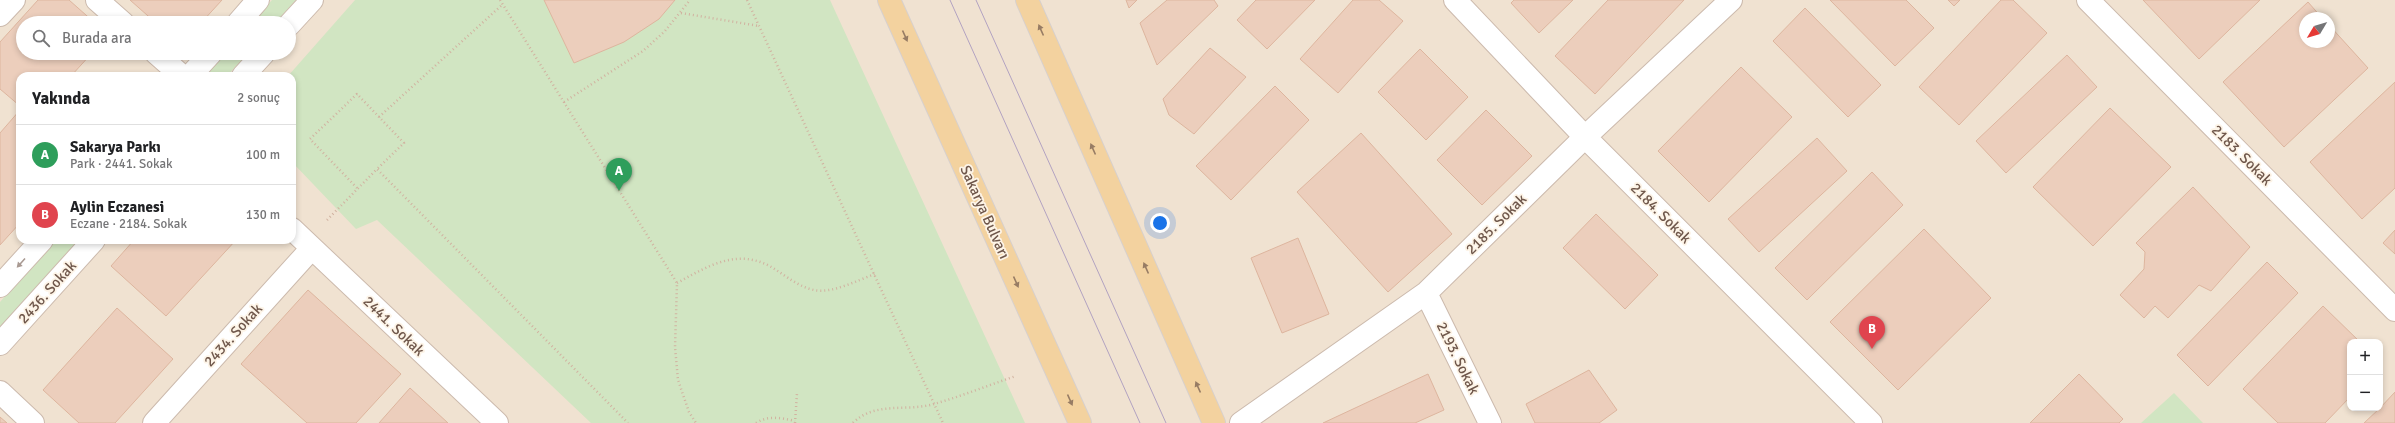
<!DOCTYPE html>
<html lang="tr">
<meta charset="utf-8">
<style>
:root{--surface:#fff;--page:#f6f6f6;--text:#202124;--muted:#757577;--line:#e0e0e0;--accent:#d96d51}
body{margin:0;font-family:Signika,sans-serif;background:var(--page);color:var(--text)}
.controls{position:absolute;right:12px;bottom:12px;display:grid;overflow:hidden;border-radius:8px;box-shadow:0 2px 6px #0003}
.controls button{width:36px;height:36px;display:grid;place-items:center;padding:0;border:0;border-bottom:1px solid var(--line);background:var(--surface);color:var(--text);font:20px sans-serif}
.compass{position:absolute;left:2299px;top:12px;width:36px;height:36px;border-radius:50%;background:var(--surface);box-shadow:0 2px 6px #0003;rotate:232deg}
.you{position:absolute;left:1160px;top:223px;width:14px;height:14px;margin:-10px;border:3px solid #fff;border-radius:50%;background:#1a73e8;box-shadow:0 0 0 6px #1a73e833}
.badge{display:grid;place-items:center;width:26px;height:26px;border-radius:50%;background:var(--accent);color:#fff;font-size:13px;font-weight:700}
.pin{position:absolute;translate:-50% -33px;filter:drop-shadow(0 1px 2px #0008)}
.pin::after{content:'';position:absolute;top:21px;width:14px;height:12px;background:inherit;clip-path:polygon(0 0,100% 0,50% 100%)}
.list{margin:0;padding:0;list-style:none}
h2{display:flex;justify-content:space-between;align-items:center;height:52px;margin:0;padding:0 16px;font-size:17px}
h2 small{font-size:13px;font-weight:400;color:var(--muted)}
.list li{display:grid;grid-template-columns:26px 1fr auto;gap:12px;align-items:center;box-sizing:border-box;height:60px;padding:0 16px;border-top:1px solid var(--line)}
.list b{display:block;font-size:15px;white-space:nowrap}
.list p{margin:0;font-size:13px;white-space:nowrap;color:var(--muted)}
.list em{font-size:13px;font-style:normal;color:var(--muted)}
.icon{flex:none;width:22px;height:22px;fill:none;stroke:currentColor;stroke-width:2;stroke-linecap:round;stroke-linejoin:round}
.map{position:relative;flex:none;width:2395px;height:423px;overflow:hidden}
.search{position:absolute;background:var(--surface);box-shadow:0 2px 6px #0003;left:16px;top:16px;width:280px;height:44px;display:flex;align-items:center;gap:10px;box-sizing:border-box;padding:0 14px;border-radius:22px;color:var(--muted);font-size:15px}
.panel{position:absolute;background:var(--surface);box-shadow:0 2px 6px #0003;left:16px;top:72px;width:280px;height:172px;border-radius:12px}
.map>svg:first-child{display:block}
</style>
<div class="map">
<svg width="2395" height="423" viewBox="0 0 2395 423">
<rect width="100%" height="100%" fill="#faf0e2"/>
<path fill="#f0e2d1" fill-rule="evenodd" d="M0,0H2395V423H0ZM2305,18H2329V42H2305ZM23,23H289V53H23ZM20,76H292V240H20ZM2350,342H2380V408H2350Z"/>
<path fill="#d1e5c2" d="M272,0H296L275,23H251Z
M355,0H830L1025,423H591L377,220L356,229L292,162V76H288Z
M223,53H248L227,76H202Z
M56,240H80L0,329V302Z
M2174,393L2203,423H2141Z"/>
<path fill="#eccebc" stroke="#ddb59e" d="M38,0H69L95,23H23V53H92L71,76H20V106L0,89V42Z
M130,0H222L201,23H156Z
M544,0H675L659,19L624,42L574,63Z
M1126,0H1137L1129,8Z
M1167,0H1214L1218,6L1157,65L1140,23Z
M1256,0H1315L1267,49L1237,20Z
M1353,0H1379L1403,21L1338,93L1300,59Z
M1514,0H1573L1539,33L1511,3Z
M1608,0H1684L1595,94L1555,56Z
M1830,0H1906L1934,28L1895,66Z
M1948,0H1960L1954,6Z
M2001,0H2013L2047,33L1959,125L1919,87Z
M2143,0H2260L2199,59Z
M2308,2L2322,18H2305V42H2329V25L2368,68L2284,147L2223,82Z
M1805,8L1881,85L1848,117L1773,41Z
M1210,48L1246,77L1194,134L1169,115L1163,99Z
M1420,49L1468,97L1426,140L1378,92Z
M2067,55L2097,87L2006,173L1976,141Z
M1741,67L1792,117L1709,202L1658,151Z
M2395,82V188L2362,219L2310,162Z
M1275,86L1309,120L1231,200L1196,166Z
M2110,108L2171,167L2093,246L2033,187Z
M20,110V223L0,245V133Z
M1486,110L1532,156L1482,205L1437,160Z
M1361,133L1452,234L1388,292L1297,192Z
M1817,138L1847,171L1759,252L1728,219Z
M1872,172L1903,205L1807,300L1775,268Z
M2193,187L2250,247L2211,291L2199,285L2168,318L2155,306L2144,318L2120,295L2144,269L2145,252L2136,243Z
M1596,214L1658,275L1625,309L1563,248Z
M1924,229L1991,298L1898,390L1830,322Z
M2395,230V254L2383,243Z
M1298,238L1329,314L1282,333L1251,258Z
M134,240H236L166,316L111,266Z
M2267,262L2298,293L2208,386L2177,355Z
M308,290L401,374L356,423H307L241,364Z
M2323,306L2360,342H2350V397L2325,423H2278L2243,389Z
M117,308L173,359L115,423H79L43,390Z
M1589,370L1617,410L1599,423H1535L1526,404Z
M1428,374L1444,410L1415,423H1323Z
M2079,374L2123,419L2119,423H2030Z
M410,388L448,423H379Z
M2395,392V423H2364L2380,408Z
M0,417L7,423H0Z"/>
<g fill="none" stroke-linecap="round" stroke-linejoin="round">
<g stroke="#ccbaad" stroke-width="24">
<path id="minor" d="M97,0L123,23
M1455,0L1585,137L1871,423
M2088,0L2395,310
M0,15L14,0
M238,23L258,0
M289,25L312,0
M156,53L182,76
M190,76L211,53
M243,76L264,53
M292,229L497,423
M0,286L42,240
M1426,293L1490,423
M0,344L94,240
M0,392L33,423
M154,423L312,248
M1241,423L1426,293L1585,137L1731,0"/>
</g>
<g stroke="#d7d0cd" stroke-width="24">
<path id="primary" d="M889,0L1080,423
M1027,0L1214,423"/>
</g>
<path stroke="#d1b2a0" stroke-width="2.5" stroke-dasharray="1 3" stroke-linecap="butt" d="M500,0L677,283L675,347L678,380L689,412L696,423
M747,0L943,423
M681,13L759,26
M564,102L643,51L665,31L690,0
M379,117L503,4
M357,188L310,139L357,94L404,143L377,169
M327,220L377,169L628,423
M677,283C708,266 738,247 773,268C786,276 799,287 814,290C832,294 858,280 875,274
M756,423C768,415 782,418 795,421
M795,423L797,393
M853,423C875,401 906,412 934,404C962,396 989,385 1016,376"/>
<use href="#minor" stroke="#fff" stroke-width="22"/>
<use href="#primary" stroke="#f3d29f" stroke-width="22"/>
<path stroke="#b2a2c1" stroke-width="1" d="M950,0L1140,423
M976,0L1166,423"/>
</g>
<defs><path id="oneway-solid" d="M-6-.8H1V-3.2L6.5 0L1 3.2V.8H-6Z"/></defs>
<g fill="#977c64">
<use href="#oneway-solid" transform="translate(1041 30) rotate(-114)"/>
<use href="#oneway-solid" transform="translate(905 36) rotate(66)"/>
<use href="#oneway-solid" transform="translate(1093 149) rotate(-114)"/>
<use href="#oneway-solid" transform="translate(1146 268) rotate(-114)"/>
<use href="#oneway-solid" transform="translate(1016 282) rotate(66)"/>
<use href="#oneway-solid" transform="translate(1198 387) rotate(-114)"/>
<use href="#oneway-solid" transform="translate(1070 400) rotate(66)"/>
</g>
<use fill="#a99a93" href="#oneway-solid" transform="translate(21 263) rotate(132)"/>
<g text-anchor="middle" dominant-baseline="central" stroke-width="3.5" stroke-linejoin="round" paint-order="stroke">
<g font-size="15" fill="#6f574b" stroke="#fdf4e7">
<text transform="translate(2242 155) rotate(45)">2183. Sokak</text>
<text transform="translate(985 212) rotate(66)">Sakarya Bulvarı</text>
<text transform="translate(1661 213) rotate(45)">2184. Sokak</text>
<text transform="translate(1496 224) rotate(-45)">2185. Sokak</text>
<text transform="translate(47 292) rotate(-48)">2436. Sokak</text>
<text transform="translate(394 326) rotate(44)">2441. Sokak</text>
<text transform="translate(233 335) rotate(-48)">2434. Sokak</text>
<text transform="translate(1458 358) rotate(64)">2193. Sokak</text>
</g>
</g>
</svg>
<div class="controls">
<button>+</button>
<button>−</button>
</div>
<svg class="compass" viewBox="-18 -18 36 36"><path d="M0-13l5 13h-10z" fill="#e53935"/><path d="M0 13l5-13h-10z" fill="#757577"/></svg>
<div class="you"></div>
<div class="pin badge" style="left:619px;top:191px;background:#2e9e5b">A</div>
<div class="pin badge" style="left:1872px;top:349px;background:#e0444e">B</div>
<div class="search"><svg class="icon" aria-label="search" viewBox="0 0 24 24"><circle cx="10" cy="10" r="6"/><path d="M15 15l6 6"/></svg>Burada ara</div>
<section class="panel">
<h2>Yakında<small>2 sonuç</small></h2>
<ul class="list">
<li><span class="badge" style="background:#2e9e5b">A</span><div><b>Sakarya Parkı</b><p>Park · 2441. Sokak</p></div><em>100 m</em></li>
<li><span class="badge" style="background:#e0444e">B</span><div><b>Aylin Eczanesi</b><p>Eczane · 2184. Sokak</p></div><em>130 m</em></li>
</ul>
</section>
</div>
